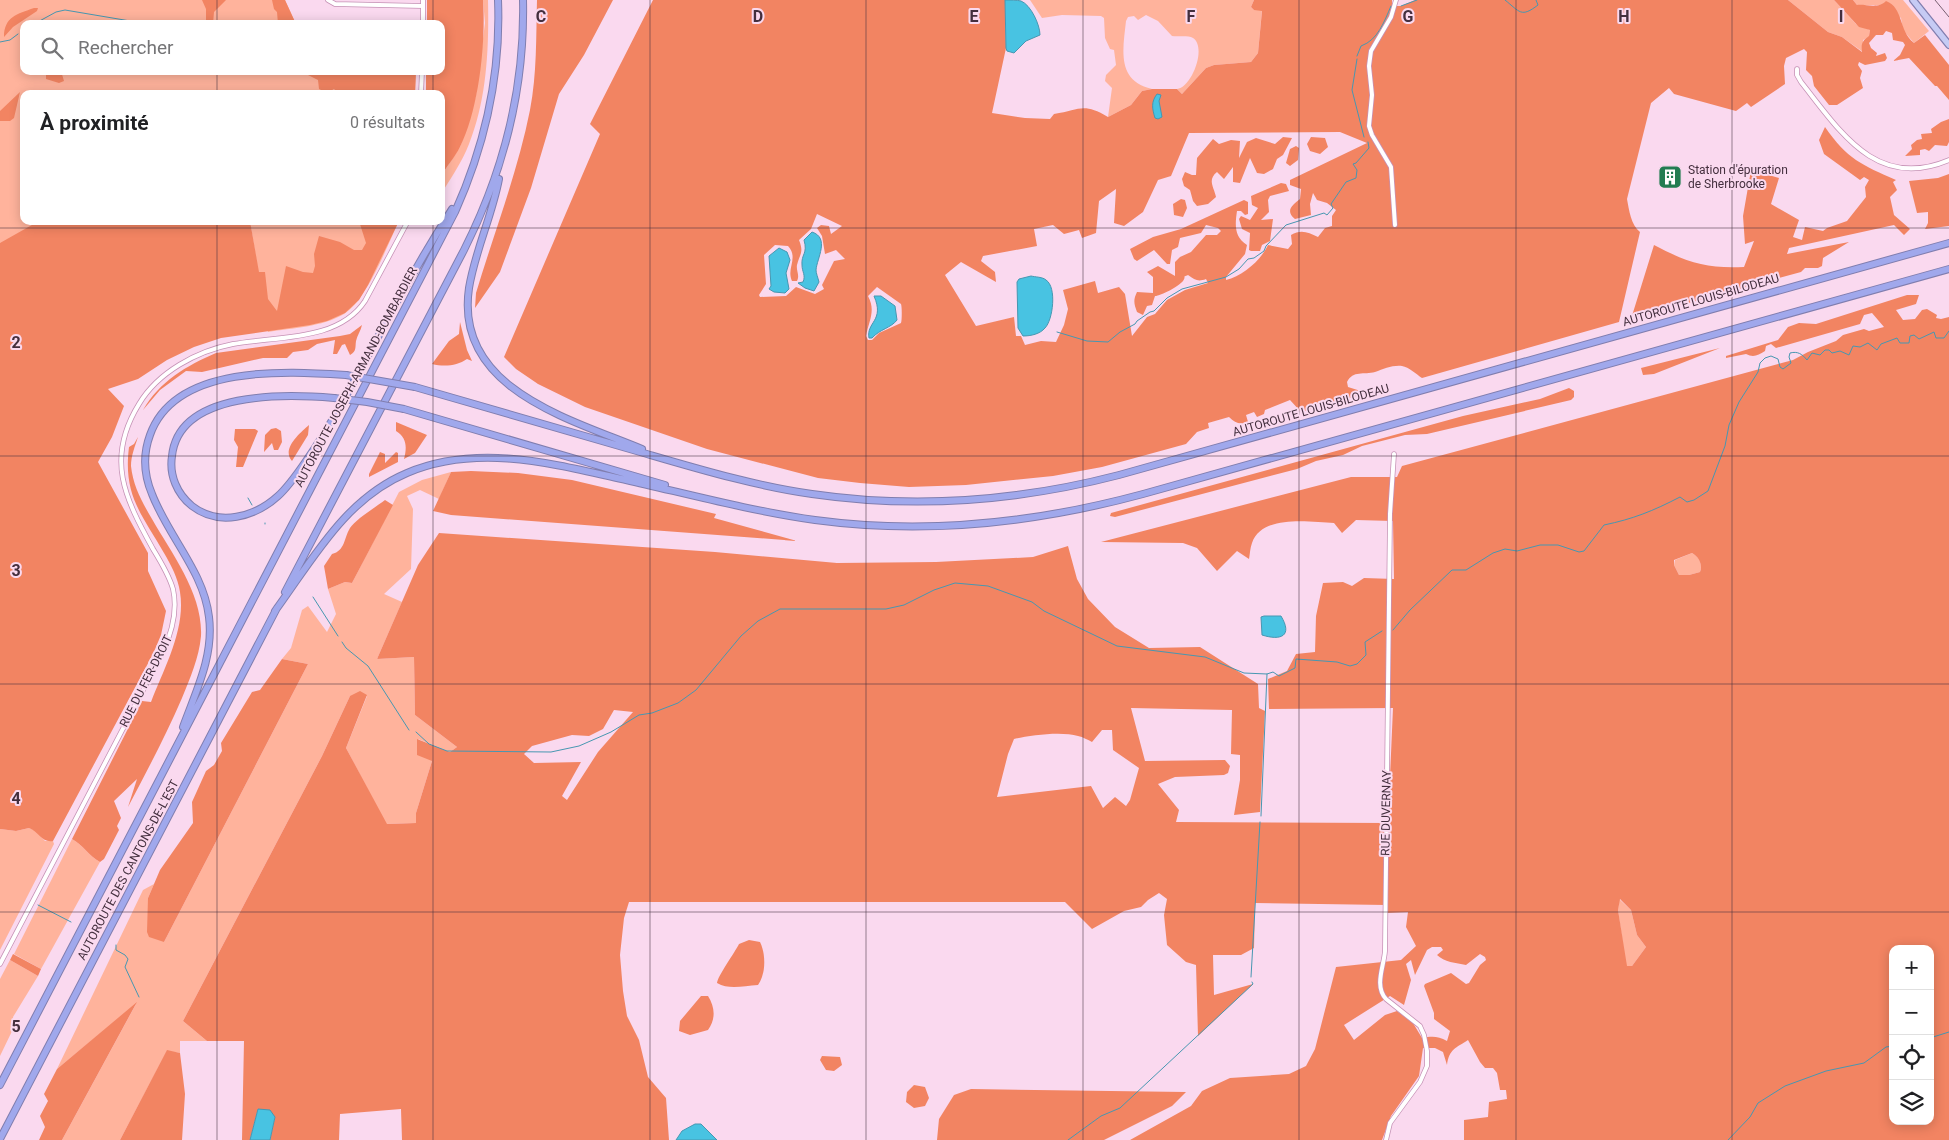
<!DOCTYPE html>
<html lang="fr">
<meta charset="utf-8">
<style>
:root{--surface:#fff;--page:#f2f2f2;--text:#202124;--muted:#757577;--line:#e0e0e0}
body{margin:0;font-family:Roboto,sans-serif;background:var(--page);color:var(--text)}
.controls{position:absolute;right:15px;bottom:15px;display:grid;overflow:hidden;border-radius:10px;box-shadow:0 2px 12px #0003}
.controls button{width:45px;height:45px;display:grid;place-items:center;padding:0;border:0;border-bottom:1px solid var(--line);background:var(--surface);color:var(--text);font:25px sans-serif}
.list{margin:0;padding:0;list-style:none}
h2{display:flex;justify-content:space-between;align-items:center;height:65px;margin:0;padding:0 20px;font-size:21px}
h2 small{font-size:16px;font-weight:400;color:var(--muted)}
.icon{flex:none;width:28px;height:28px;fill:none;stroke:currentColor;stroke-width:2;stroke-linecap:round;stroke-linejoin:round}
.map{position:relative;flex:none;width:1949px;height:1140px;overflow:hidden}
.search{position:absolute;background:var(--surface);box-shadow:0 2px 12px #0003;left:20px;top:20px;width:425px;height:55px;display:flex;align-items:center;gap:12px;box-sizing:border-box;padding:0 18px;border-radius:10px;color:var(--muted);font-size:19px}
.panel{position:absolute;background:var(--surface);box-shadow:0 2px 12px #0003;left:20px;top:90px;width:425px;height:135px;border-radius:10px}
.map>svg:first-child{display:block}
</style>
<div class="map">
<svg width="1949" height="1140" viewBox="0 0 1949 1140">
<rect width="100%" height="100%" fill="#fad9ef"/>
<path fill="#ffb39c" d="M0,0H285L296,24H24V71H416L415,94H24V221H176L0,261Z
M483,0H488C489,48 487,99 469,144C462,162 451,178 441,194V176L460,147L469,122L476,95L485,23Z
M1030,0H1254L1251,7L1254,10H1262L1258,53L1251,62L1214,65L1206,68L1182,94L1177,89C1192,87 1207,47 1193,38C1188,35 1178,37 1172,36L1158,21L1146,15L1138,20L1134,16L1128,17L1126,21C1123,49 1116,81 1152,89L1142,91L1131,105L1108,117L1112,88L1105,81L1106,75L1116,65L1114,50L1110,49L1105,38L1104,18L1101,16L1062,15L1042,18Z
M1788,0H1834L1856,24L1870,30L1869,37L1863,40V52L1842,37L1828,32Z
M1853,0H1903L1929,31L1914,43L1903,30L1901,18L1883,5H1857Z
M250,221H399C387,246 367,300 344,314C322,327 292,328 268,332Z
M451,472L439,499L420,490L407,496L413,509L411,569L384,594L402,602L377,659L414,657L415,715L457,747L450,752L418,739L432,761L416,813V823L386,824L346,748L367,696H350L322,756L183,1021L207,1041H180V1053L167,1051L120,1140H62L136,1004L57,1069L143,890L154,884L148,898L164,942L308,664L282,659L291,648L302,610L308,606L327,632L336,614L328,589L345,582L352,583L399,492L422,480Z
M1692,553C1699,557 1703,564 1700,572L1689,575H1679L1674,565L1675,560Z
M29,828L35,830L45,841H53L54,844L0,950V829L16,831Z
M72,839C83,845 89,856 100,862L41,969L14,954Z
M1619,899L1631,910L1637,935L1646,947L1632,966H1626L1618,910Z
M10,960L38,976L13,1017L14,1027L0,1056V979Z"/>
<path fill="#f28462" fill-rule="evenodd" d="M202,0H226L214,12L213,24H206V9Z
M272,0H285L296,24H278L277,12L274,9Z
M427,0H483C486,42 479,109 460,147C455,157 447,166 441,176V94H426V71H441V24H427Z
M537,0H613L584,55L559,94L531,188L500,272L475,308L476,293C494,233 518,171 530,110C537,74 536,37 537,0Z
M653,0H1005L1006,48L992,113L1025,118L1050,119L1054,114C1080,110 1083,102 1108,117L1131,105L1142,91L1152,89H1177L1182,94L1206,68L1214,65L1251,62L1258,53L1262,11L1254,10L1251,7L1254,0H1392V6H1401L1415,0H1788L1828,32L1842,37L1862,52C1861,44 1862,41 1869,36L1870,30L1859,27L1834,0H1853L1857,5C1866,4 1879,9 1886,1C1904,8 1898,30 1914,43L1925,35L1949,65V100L1937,86H1935L1909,58L1893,61L1900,55L1905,45L1903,42L1893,40L1892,33L1886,31L1883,35H1876L1869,43L1871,48L1877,53L1876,56L1885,53L1887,58L1885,61L1865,65L1859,62L1858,65L1862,71L1860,78L1863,88L1837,105H1829L1814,86L1812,76L1806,70L1807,52L1804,49L1786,58L1784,66L1785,84L1751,107L1747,103L1736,111L1674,94L1669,88L1651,103L1627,199C1629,210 1631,225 1640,232L1619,322L1422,378C1416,374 1409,367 1402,366C1392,365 1384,369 1375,372C1364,375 1353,370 1347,382L1348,387L1367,393L1301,412L1290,400L1265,410L1264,414L1257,417L1254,412L1246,415L1248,422C1240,425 1235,423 1229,417L1208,423L1209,428L1197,432L1186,444L1102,467L1053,476L966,485L909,487L860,483L818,478L707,449L585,407L538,384L516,369L504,357L600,134L590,124ZM1340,132L1367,143L1290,180V185L1301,189L1300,199C1292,205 1285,211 1295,219L1311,215L1310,204L1313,193L1317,200L1327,203L1336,210L1332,216V226L1325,228L1318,237C1308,232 1301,229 1291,235L1292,244L1288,249L1268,245C1261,260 1243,276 1226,280V277L1245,254L1247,245C1234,237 1235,225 1237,211H1241L1245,215L1248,214V202L1244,200L1181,229L1153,237L1130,249L1134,259L1137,261L1154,250L1167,264H1170L1172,250L1178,247L1180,238L1201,233L1206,225L1218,228L1221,231L1217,235H1206L1191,252L1180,257L1175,262V276L1158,266L1147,272L1153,277V293L1137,292C1133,300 1134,304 1137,312L1143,315L1147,306L1152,305L1155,296C1161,296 1179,286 1183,281C1187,275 1181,278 1188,275C1195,280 1198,282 1206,279L1208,283L1185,290L1167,300L1155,314L1147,317L1132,336L1125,294L1119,287L1098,293L1095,281L1063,290L1068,309L1064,325L1056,342L1041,341L1025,345L1021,336H1016L1014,317L976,326L945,275L961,262L996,282L995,272L981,261L983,256L1037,246L1034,229L1053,225L1064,234L1079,230L1082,238L1096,233L1099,201L1116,189L1114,223L1124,226L1143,212L1158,180L1171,176L1189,133ZM817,214L842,226L831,234L829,226L821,225L817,228L822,236L825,254L836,250L845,259L834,261L822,285L824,289L815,294L796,287L786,296L760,297L759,295L766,284L764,255L775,245L788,246C799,258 786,268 792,281H797C800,275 796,271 797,265C800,253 804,253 799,240L811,229ZM877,287L901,304C902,307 902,320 901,323L879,333L872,340H868L866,336C869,320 876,311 868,296Z
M34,8H38L37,11L13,27L4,37C4,17 17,14 34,8Z
M49,71H61L64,81L59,83L46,79V75Z
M300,71H416L415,94H339L334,89L327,93L319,89L318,80Z
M20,92L14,118L10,121H0V111Z
M1949,119V142L1947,146L1935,145L1929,151L1925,149L1920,150V155L1905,156L1912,149L1911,145L1917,140L1922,139L1921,134L1932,133L1931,129L1941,122Z
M1825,127C1847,159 1862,165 1896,180L1893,182L1897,190L1890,197L1894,215L1910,229L1904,235L1894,225L1789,248L1787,254L1849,242L1823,258L1822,266L1818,268H1805L1801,272L1631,319L1654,245C1686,262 1707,269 1744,267L1754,241L1745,244L1743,216L1751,170L1779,178L1771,204L1799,220L1793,237L1802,240L1805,227L1823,231L1827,228L1847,221L1866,197L1865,187L1869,180L1864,177L1860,180L1824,154L1819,140Z
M1283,137L1292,138L1283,155L1277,159L1273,169L1264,174L1257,173L1250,158L1240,183L1233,182V167L1224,179L1217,172C1207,180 1214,187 1216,197L1208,204L1197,206L1193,201L1190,190L1184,186L1182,179L1185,172L1192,175H1196L1197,158L1213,139L1219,144L1231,140L1240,141L1239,158L1247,142L1256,138L1275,144Z
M1311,137L1325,138L1328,147L1320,154L1310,151L1307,144Z
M1296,146L1299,148L1298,160L1290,166L1286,163L1290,149Z
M1949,174V226L1925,229L1928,223V212L1917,213L1909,181L1938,178Z
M1281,183L1286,184L1289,191L1270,196L1268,200L1269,212L1261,220L1273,219L1270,241L1262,245L1260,251H1251L1249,250L1250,233L1242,229L1239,219L1241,216L1250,220L1258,208L1252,205L1251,196Z
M1181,199L1185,200L1187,208L1183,217L1174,215L1173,204Z
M39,221H250L259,272H265L268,299L277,311L286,266L303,272L313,273L315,266L314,254L319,236L340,242L354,250H362L366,243L359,221H399L368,285L359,300L345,313L327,321L310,325L221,338L194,347L167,360L138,379L108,389L124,406L112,437L98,462L148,553V571L166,611L161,635L153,654L53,841C42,843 39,832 29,828L16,831L0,829V243Z
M1907,295H1919L1916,304L1896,310L1903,320L1915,319L1922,310L1927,309L1937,315L1936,318L1941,319L1949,317V1140H1464V1120L1488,1117L1489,1102L1507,1099L1506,1090H1500L1497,1073L1493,1068H1485L1480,1062L1468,1040C1456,1048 1449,1049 1447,1065L1443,1052L1435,1048H1423L1419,1076L1391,1116L1382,1140H1130L1191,1106L1202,1091L1230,1078L1289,1074L1306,1066L1315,1049L1336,967L1401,960L1416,946L1406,927L1408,912L1386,913V905L1255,903L1254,948L1241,955H1213L1214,995L1253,984L1198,1036L1196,965L1186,962L1167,945L1164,915L1167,899L1159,893L1148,900L1141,907L1124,911L1092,929L1065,902H629L624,918L620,955L623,991L627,1016L639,1040L648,1077L666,1098L669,1140H402L401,1109L340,1114L339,1140H270L275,1117L258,1109L250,1140H242L244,1041H207L183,1021L322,756L350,696L360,691L367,695L346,748L387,824L416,823V813L432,761L417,755V739L450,752L457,747L415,715L414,657L377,659L418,565L439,533L715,552L837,563L936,562L1033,557L1068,546L1077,579L1088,599L1115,627L1149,648L1200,647L1258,684L1259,708L1265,711L1260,812L1234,815L1240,780V755L1231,754L1232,710L1131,708L1145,761L1225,760L1230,766L1228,773L1224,775L1175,777L1158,784L1179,810L1176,822L1388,823L1393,708L1269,709L1268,679L1287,671L1296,654L1315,652L1316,616L1323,583L1343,582L1352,586L1364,578L1394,579L1393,521L1356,520L1342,533L1334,523C1310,522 1262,514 1252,543C1250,548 1250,554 1249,559L1237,551L1217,571L1197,548L1183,543L1101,542L1351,477H1397L1402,466L1793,360L1808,352L1836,341L1843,335L1864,329L1869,331L1884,327L1872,313L1864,315L1860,324L1776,348L1771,344L1766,346L1765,351C1758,355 1754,358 1746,354L1726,358V356L1778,340L1788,327L1799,323L1816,324ZM1692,553C1699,557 1703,565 1700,572L1689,575H1679L1674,565V560ZM614,710L633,712L598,752L567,800L562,796L581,762L534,763L524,754L532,746L572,735L589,736L603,729ZM1102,730H1112L1113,750L1139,768L1130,800L1126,806L1115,797L1103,808L1091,786L997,797L1008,754L1014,739C1030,735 1062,731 1078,736C1083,737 1088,740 1092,742ZM1620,899L1631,910L1637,935L1646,947L1632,966H1627L1618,910ZM1432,947H1441L1443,950L1437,955C1444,962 1456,963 1466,965L1480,954L1485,957L1486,960L1480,965L1469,983L1466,984L1451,973L1425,984L1424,986L1434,1013V1019L1450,1031L1447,1041C1438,1036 1432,1036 1422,1038L1413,1023L1397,1011L1385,1015L1354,1040L1344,1025L1390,996L1404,1005L1411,980L1406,964L1411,960L1415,975L1427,950ZM1893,949H1930V1121H1893Z
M460,322L467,350L472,361L467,359C457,366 444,367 432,364L449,341L459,334Z
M362,325C361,330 357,336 356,341C355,347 357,351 350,355L345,344L342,345L337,354H333L335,340L317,344L308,350L293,352L287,358H263L202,372L186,371L160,390L143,410C160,381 186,366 216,353L340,336L350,334Z
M1720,348L1654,374L1643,375L1641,368Z
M1569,388L1574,391V397L1571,400L1427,434L1405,435L1362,446L1343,455L1316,461L1297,469L1115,517L1110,516L1111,513L1463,416L1540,399Z
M396,422L427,435L415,453L404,459C407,447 407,438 396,431Z
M309,425L308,435L292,461C281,449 300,433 309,425Z
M276,428L281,431L282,442L278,450H274L272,443L264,452L265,435L271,429Z
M235,429H255L258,431L243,467H236L238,447L234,440Z
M138,437C135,446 131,456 131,466C133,486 142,502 152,519C172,554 203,594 201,636C199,658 190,678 182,698C166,735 147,771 128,807L137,779L114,801L121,818L117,826L119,830L104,859L100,862C89,856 83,845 72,839L142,701L151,702C164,668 186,629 180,592C178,578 171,565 164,553C141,513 123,495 129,447L134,444Z
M380,452L385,454V463L396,452L398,453V462L369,477V474Z
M471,471L518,473L572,480L716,514L714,518L797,541L451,515L433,511L451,472Z
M385,500L393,505L352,583L345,582L328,589L324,566L332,554C345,551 344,538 350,528C356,519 376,507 385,500Z
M282,659L308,664L164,942L149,937L147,932L148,898L160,870L193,823L192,802L206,771L214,765L222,751L221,743L252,692L260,690Z
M749,940L760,942C766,954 766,974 758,985C743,986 729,990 717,983C717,977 735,952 739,944Z
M13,954L41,969L38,976L10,960Z
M701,996H708C715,1007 716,1019 708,1030L690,1035L679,1031L680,1021Z
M137,1002L62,1140H39L45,1127L40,1116L48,1101L44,1094L57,1069Z
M167,1050L180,1053L185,1094L182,1140H120Z
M822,1056L840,1057L842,1065L834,1071L826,1070L820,1060Z
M914,1085L925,1087L929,1098L925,1106L914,1108L906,1102L907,1092Z
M971,1089L1186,1092L1172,1106L1104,1140H937L939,1119L954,1095Z"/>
<path fill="#48c3e2" stroke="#4797b1" d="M1005,0C1010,0 1017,0 1021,1C1031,5 1040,25 1040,35L1026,41L1014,53L1007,51L1006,48Z
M1157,94L1161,95L1159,101L1162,117L1158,119L1155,118C1152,108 1151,102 1157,94Z
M812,232C830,238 817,258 816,270C816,273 818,278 819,282L814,291L805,288L798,283L803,282C806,275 802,272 802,265C801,254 808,254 804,240Z
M779,248L787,252L790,260L786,273L789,289L785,293L774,292L769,289L771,286L769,256Z
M1031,276C1035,277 1043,277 1046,280C1057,287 1053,320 1045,328C1040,334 1031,336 1023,336L1018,328L1017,282L1019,279Z
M874,296H881L895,306L897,320C891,328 880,329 872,338H869C866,322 885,321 874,296Z
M1264,616H1281C1293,636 1281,641 1262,635L1261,617Z
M258,1109L270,1110L275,1117L270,1140H250Z
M695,1124H701L717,1140H676L682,1131Z"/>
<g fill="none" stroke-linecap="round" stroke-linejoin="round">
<path stroke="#4797b1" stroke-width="1" d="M1505,0C1520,12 1521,18 1538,5L1536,0
M1401,6L1417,0
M34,24L56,12L65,10L148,24
M21,33L24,31
M0,42L10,40L18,34
M1357,56L1361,46C1378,40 1384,22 1391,6
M1357,59L1352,90L1364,137
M1057,332L1087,341L1108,342L1120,332L1135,324L1137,321L1150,312L1154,311L1167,298L1182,289L1226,277L1239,269L1248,259L1254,258L1264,251L1266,246L1286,225L1324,213L1327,215L1333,208L1331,204L1346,182L1356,178L1357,170L1353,164L1356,163L1369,148L1368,142
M248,498L252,505
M265,523V524
M313,597L338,636
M1393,630L1410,610L1452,570H1466L1493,553L1505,549L1517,551L1540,545H1558L1579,552L1584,551L1604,525C1633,519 1653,511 1680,497L1687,502L1694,500L1708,491L1725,446L1729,425L1739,402L1758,372L1760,363L1765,358L1771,356L1778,359L1780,367L1783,369L1791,363L1789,357L1790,353C1798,351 1802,354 1807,360L1812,353L1820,355L1825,350H1829L1832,353L1840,351L1849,355L1853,346L1860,347L1868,343L1877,350L1881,344L1897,338L1900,343H1909L1910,336L1914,335L1919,339L1934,332L1936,338H1944L1949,331
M342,642L346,648L368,666L409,730
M416,732L429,744L447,751L551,752L579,746L611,732L639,715L652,713L678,703L696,690L741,636L758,621L780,609H886L904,605L934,590L955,583L988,586L1032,602L1044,611L1117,646L1205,657L1244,673L1267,674L1273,672L1279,676L1295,668L1296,659L1337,662L1350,666L1357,664L1366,655L1365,642L1382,631
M1261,816L1267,674
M38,905L71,922
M116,945V950L125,955L128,959L125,967L139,997
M1251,977L1260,822
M1930,1038L1949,1032
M1068,1140L1101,1116L1120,1108L1253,984L1252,982
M1728,1140L1750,1117L1758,1103L1785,1086L1826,1071L1864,1063L1886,1047L1893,1046"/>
<g stroke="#c591b5" stroke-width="5.5">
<path id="street" d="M328,0L335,4L423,6
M423,24V0
M1797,69V75L1801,82C1840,131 1876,191 1949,160
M421,94L422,71
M1395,225L1391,167L1372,135L1369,126L1372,95L1369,66L1371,51L1391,17L1396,0
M0,964L163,652C172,632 178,611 173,589C169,575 161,562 153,549C125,498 105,459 139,404C158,372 197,351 233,344C276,336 338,342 365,301L408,221
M1386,1140L1390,1123L1420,1082L1427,1066V1051L1424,1035L1420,1026L1386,999C1374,986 1384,966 1385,951L1390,514L1394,454"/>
</g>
<g stroke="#807eaf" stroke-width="8">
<path id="primary" d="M1913,0L1949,45"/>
</g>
<g stroke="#807eaf" stroke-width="8">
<path id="highway" d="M499,179C492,216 475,251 469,288C454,389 570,419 642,449
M415,387C493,409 570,432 647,454C702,470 756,486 812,494C915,509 1019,501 1119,475L1949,243
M334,398C286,394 179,390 172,456C169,475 177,494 192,506C219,527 255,517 278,496C290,485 299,471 308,458C332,423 351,387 371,350C396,302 423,255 452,209
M404,409L665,485
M285,592L464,250C504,171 525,89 523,0
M275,611C313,559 345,499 407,473C478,443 554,464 626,480C688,494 751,511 815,520C926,535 1036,523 1143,494L1949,269
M183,727C196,691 214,656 209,617C204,572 168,536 152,494C144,475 143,454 150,435C175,364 286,371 346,375
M0,1085L455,212C485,145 501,73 498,0
M0,1139L277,608"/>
</g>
<use href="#street" stroke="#fff" stroke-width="4"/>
<use href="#primary" stroke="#c6cbf4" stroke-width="5.5"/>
<use href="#highway" stroke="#a0a8ec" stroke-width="6"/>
<path stroke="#786071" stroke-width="1" d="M1935,0L1949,17"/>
<g stroke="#807eaf" stroke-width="8" stroke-linecap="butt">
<path id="highway-bridge" d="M346,375L415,387
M334,398L367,402L404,409"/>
</g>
<use href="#highway-bridge" stroke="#a0a8ec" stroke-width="6"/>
</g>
<path fill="none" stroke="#442f3e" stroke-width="1" stroke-opacity="0.55" d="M217,0V24M433,0V24M650,0V1140M866,0V1140M1083,0V1140M1299,0V1140M1516,0V1140M1732,0V1140M217,71V94M433,71V94M217,221V1140M433,221V1140M0,228H1949M0,456H1949M0,684H1949M0,912H1949"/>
<defs>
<g id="building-square" transform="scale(1.25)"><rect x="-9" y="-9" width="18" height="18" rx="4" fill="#227c51" stroke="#fad9ef"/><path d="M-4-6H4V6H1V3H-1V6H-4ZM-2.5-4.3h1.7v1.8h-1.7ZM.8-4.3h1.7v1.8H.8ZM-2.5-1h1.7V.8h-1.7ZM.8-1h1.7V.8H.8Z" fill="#fff"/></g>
</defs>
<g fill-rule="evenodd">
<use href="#building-square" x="1670" y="177"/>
</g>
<g text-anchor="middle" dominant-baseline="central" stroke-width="4" stroke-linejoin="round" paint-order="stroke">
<g font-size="12" fill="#442f3e" stroke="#fad9ef" text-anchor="start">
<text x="1688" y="170">Station d'épuration<tspan x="1688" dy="14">de Sherbrooke</tspan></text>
</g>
<g font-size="12" fill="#442f3e" stroke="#fad9ef">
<text transform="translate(1701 300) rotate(-16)">AUTOROUTE LOUIS-BILODEAU</text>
<text transform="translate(356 377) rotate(-62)">AUTOROUTE JOSEPH-ARMAND-BOMBARDIER</text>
<text transform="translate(1311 410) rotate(-16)">AUTOROUTE LOUIS-BILODEAU</text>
<text transform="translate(146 681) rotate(-63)">RUE DU FER-DROIT</text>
<text transform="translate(1386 813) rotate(-89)">RUE DUVERNAY</text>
<text transform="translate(128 870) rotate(-62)">AUTOROUTE DES CANTONS-DE-L'EST</text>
</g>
</g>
<g font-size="16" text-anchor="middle" font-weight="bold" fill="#442f3e" stroke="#fad9ef" stroke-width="4" stroke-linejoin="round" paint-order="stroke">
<text x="541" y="22">C</text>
<text x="758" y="22">D</text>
<text x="974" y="22">E</text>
<text x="1191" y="22">F</text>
<text x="1408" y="22">G</text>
<text x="1624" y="22">H</text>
<text x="1841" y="22">I</text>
<text x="16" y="348">2</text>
<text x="16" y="576">3</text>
<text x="16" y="804">4</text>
<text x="16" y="1032">5</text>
</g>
</svg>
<div class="controls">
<button>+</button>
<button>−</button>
<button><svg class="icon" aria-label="locate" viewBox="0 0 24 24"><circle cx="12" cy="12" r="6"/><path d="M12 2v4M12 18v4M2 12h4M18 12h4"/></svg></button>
<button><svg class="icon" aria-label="layers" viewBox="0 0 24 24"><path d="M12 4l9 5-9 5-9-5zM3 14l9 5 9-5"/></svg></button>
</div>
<div class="search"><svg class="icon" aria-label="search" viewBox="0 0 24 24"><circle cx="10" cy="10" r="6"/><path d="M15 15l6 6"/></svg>Rechercher</div>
<section class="panel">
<h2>À proximité<small>0 résultats</small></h2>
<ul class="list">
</ul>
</section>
</div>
